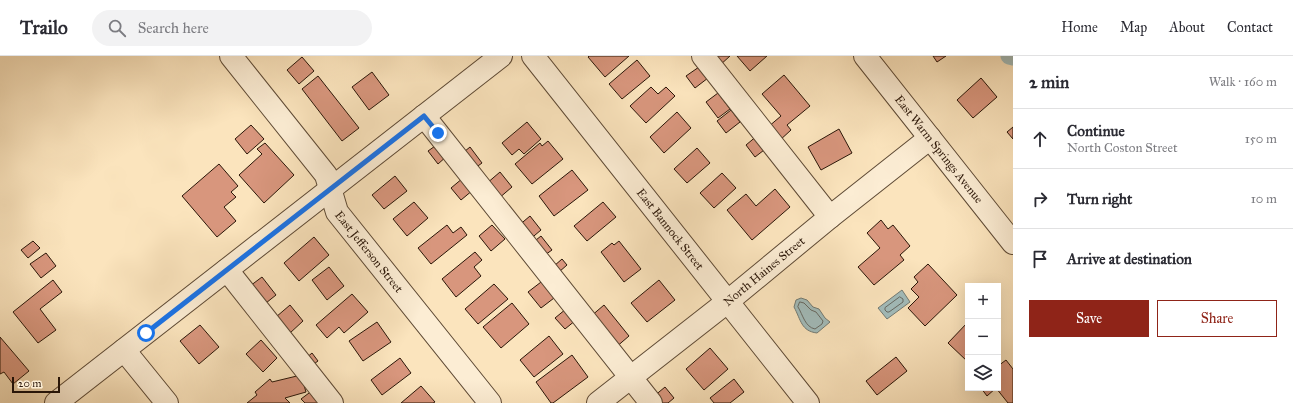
<!DOCTYPE html>
<meta charset="utf-8">
<style>
:root{--surface:#fff;--page:#f2f2f3;--text:#2b2b33;--muted:#7c7c81;--line:#e1e1e2;--accent:#8f2418}
body{margin:0;font-family:"IM FELL Great Primer",serif;background:var(--page);color:var(--text)}
.controls{position:absolute;right:12px;bottom:12px;display:grid;overflow:hidden;border-radius:0px;box-shadow:0 4px 16px #0002}
.controls button{width:36px;height:36px;display:grid;place-items:center;padding:0;border:0;border-bottom:1px solid var(--line);background:var(--surface);color:var(--text);font:20px sans-serif}
.scale{position:absolute;left:12px;bottom:10px;width:48px;box-sizing:border-box;padding-left:4px;border:2px solid #2a1608;border-top:0;font-size:11px;line-height:14px;white-space:nowrap;color:#2a1608;-webkit-text-stroke:3px #fcedd4;paint-order:stroke}
.stop{position:absolute;width:12px;height:12px;margin:-9px;border:3px solid #1a73e8;border-radius:50%;background:#fff}
.stop.end{background:#1a73e8;border-color:#fff;box-shadow:0 1px 4px #0008}
.list{margin:0;padding:0;list-style:none}
h2{display:flex;justify-content:space-between;align-items:center;height:52px;margin:0;padding:0 16px;font-size:17px}
h2 small{font-size:13px;font-weight:400;color:var(--muted)}
.list li{display:grid;grid-template-columns:26px 1fr auto;gap:12px;align-items:center;box-sizing:border-box;height:60px;padding:0 16px;border-top:1px solid var(--line)}
.list b{display:block;font-size:15px;white-space:nowrap}
.list p{margin:0;font-size:13px;white-space:nowrap;color:var(--muted)}
.list em{font-size:13px;font-style:normal;color:var(--muted)}
.actions{display:flex;gap:8px;padding:12px 16px}
.actions a{flex:1;padding:9px 0;border:1px solid var(--accent);border-radius:0px;text-align:center;font-size:14px;color:var(--accent)}
.actions .main{background:var(--accent);color:#fff}
.icon{flex:none;width:22px;height:22px;fill:none;stroke:currentColor;stroke-width:2;stroke-linecap:round;stroke-linejoin:round}
.map{position:relative;flex:none;width:1013px;height:347px;overflow:hidden}
header{display:flex;align-items:center;gap:24px;box-sizing:border-box;height:56px;padding:0 20px;background:var(--surface);border-bottom:1px solid var(--line)}
header strong{font-size:19px}
nav{display:flex;gap:22px;margin-inline-start:auto;font-size:14px}
.search{width:280px;height:36px;background:var(--page);display:flex;align-items:center;gap:10px;box-sizing:border-box;padding:0 14px;border-radius:22px;color:var(--muted);font-size:15px}
main{display:flex}
aside{flex:1;background:var(--surface)}
.map>svg:first-child{display:block}
</style>
<header>
<strong>Trailo</strong>
<div class="search"><svg class="icon" aria-label="search" viewBox="0 0 24 24"><circle cx="10" cy="10" r="6"/><path d="M15 15l6 6"/></svg>Search here</div>
<nav><a>Home</a><a>Map</a><a>About</a><a>Contact</a></nav>
</header>
<main>
<div class="map">
<svg width="1013" height="347" viewBox="0 0 1013 347">
<rect width="100%" height="100%" fill="#fbe4bd"/>
<filter id="stains"><feTurbulence type="fractalNoise" baseFrequency=".005" numOctaves="4"/><feColorMatrix values="0 0 0 0 .2 0 0 0 0 .09 0 0 0 0 .02 0 0 0 .5 -.17"/></filter>
<radialGradient id="worn" r=".72"><stop offset=".6" stop-color="#630" stop-opacity="0"/><stop offset="1" stop-color="#630" stop-opacity=".3"/></radialGradient>
<path fill="#a2bcbb" stroke="#727a73" d="M902,234L910,246L887,263L878,252Z
M801,242L807,244L813,251L819,253L825,262L830,266L817,277C801,275 801,264 794,251L796,244Z"/>
<g fill="none" stroke-linecap="round" stroke-linejoin="round">
<path stroke="#666962" stroke-width="1" d="M900,241L903,243V246L889,256H887L885,254V252Z
M800,246L804,247L811,254L816,256L823,265L822,268L815,273C805,271 803,259 798,251Z"/>
<path stroke="#a2bcbb" stroke-width="17" d="M1009,0L1013,1"/>
</g>
<path fill="#d8967d" stroke="#2a1608" d="M589,0H629L605,21L588,1Z
M711,0H730L719,10Z
M737,0H767L750,15Z
M933,0H946L937,6Z
M302,1L314,15L299,28L287,14Z
M637,4L650,20L622,43L609,28Z
M699,11L708,22L695,32L686,20Z
M372,16L389,39L369,54L352,31Z
M784,19L810,50L787,69L791,74L779,85L768,71L781,60L762,38Z
M318,20L359,72L342,85L302,33Z
M981,22L997,41L973,62L957,44Z
M651,31L658,38L666,31L675,40L646,67L630,50Z
M718,37L730,53L718,62L706,46Z
M731,54L740,66L726,77L717,65Z
M677,56L691,72L664,97L650,81Z
M527,66L541,83L524,98L519,93L512,99L502,87Z
M251,69L264,83L247,98L235,83Z
M1013,71V83L1007,76Z
M839,73L852,97L821,114L808,91Z
M758,79L768,91L755,101L746,89Z
M548,85L563,103L532,128L515,108L540,87L542,90Z
M265,87L294,119L264,147L239,119L262,98L257,93Z
M438,88L447,100L438,108L428,95Z
M470,91L482,107L471,115L459,100Z
M697,92L710,107L687,127L674,113Z
M219,108L238,130L231,136L236,141L224,151L236,165L217,181L182,140Z
M572,114L588,134L554,160L539,140Z
M500,116L512,131L498,143L486,128Z
M722,117L736,132L714,152L700,137Z
M395,120L407,135L384,153L372,139Z
M463,122L473,134L461,144L451,132Z
M775,133L790,151L752,184L727,154L746,138L756,150Z
M414,146L428,162L407,180L393,163Z
M603,146L616,161L587,185L574,170Z
M530,160L541,174L528,185L517,171Z
M881,164L888,173L893,169L910,190L900,199L904,204L874,229L858,211L880,192L867,177Z
M447,169L453,177L461,171L467,179L431,208L418,192Z
M492,169L505,183L491,195L479,180Z
M541,180L552,194L542,201L531,188Z
M314,181L329,199L299,225L284,207Z
M33,185L40,192L28,202L21,194Z
M619,185L641,213L624,226L601,196L612,187L614,189Z
M475,196L482,204L474,211L481,220L456,241L442,223Z
M46,197L56,210L41,222L30,208Z
M562,203L567,209L559,216L554,210Z
M928,208L957,239L925,270L908,252L919,241L911,233L918,226L914,221Z
M329,211L344,230L327,244L312,224Z
M262,221L276,239L261,251L246,233Z
M545,223L558,239L541,252L528,236Z
M53,224L62,236L40,253L56,274L38,287L13,256Z
M659,224L675,244L647,266L631,247Z
M494,228L508,243L478,268L465,253Z
M352,238L368,256L344,277L339,271L327,282L316,269Z
M512,247L529,268L501,292L483,271Z
M290,249L303,265L290,277L276,261Z
M604,249L629,280L615,292L590,261Z
M566,253L576,264L565,273L555,262Z
M377,266L391,286L363,305L349,285Z
M968,266V306L948,287Z
M200,269L219,291L199,308L180,285Z
M549,280L563,298L534,321L520,304Z
M0,281L29,315L13,328L4,316L0,318Z
M261,284L277,302L263,316L246,298Z
M710,292L728,313L704,334L686,313Z
M312,297L318,305L311,310L305,303Z
M572,299L588,321L553,347H551L536,326Z
M896,301L907,315L877,339L866,325Z
M400,302L411,317L382,339L371,324Z
M1006,304L1013,313V347H1008L996,332L987,340L981,332H998V310Z
M301,319L306,336L285,342L290,347H247L257,339L255,336L270,323L272,326Z
M734,323L744,336L730,347H714L710,342Z
M421,330L435,346L433,347H401Z
M665,331L674,342L668,347H657L653,341Z
M313,334L323,347H305L301,343Z"/>
<g fill="none" stroke-linecap="round" stroke-linejoin="round">
<g stroke="#5e4a35" stroke-width="24">
<g id="minor">
<path id="s1" d="M231,0L326,119L337,156L490,347"/>
<path id="s2" d="M533,0L808,347"/>
<path d="M703,0L830,161"/>
<path id="s3" d="M865,0L1013,187"/>
<path d="M424,60L651,347"/>
<path d="M227,214L332,347"/>
<path d="M124,294L167,347"/>
<path d="M56,347L501,0"/>
<path id="s4" d="M598,347L727,246L830,161L930,82"/>
</g>
</g>
<use href="#minor" stroke="#fcedd4" stroke-width="22"/>
</g>
<g fill="none" stroke-linecap="round" stroke-linejoin="round">
<path stroke="#1a73e8" stroke-width="5" d="M146,277L424,60L438,77"/>
</g>
<g text-anchor="middle" dominant-baseline="central" stroke-width="4" stroke-linejoin="round" paint-order="stroke">
<g font-size="12" fill="#2a1608" stroke="#fcedd4">
<text stroke="none"><textPath href="#s3" startOffset="119">East Warm Springs Avenue</textPath></text>
<text stroke="none"><textPath href="#s2" startOffset="221">East Bannock Street</textPath></text>
<text stroke="none"><textPath href="#s1" startOffset="242">East Jefferson Street</textPath></text>
<text stroke="none"><textPath href="#s4" startOffset="212">North Haines Street</textPath></text>
</g>
</g>
<rect width="100%" height="100%" filter="url(#stains)"/>
<rect width="100%" height="100%" fill="url(#worn)"/>
</svg>
<div class="controls">
<button>+</button>
<button>−</button>
<button><svg class="icon" aria-label="layers" viewBox="0 0 24 24"><path d="M12 4l9 5-9 5-9-5zM3 14l9 5 9-5"/></svg></button>
</div>
<div class="scale">20 m</div>
<div class="stop" style="left:146px;top:277px"></div>
<div class="stop end" style="left:438px;top:77px"></div>
</div>
<aside>
<h2>2 min<small>Walk · 160 m</small></h2>
<ul class="list">
<li><svg class="icon" aria-label="ahead" viewBox="0 0 24 24"><path d="M12 20V5M6 11l6-6 6 6"/></svg><div><b>Continue</b><p>North Coston Street</p></div><em>150 m</em></li>
<li><svg class="icon" aria-label="right" viewBox="0 0 24 24"><path d="M7 20v-9h11M14 6l5 5-5 5"/></svg><div><b>Turn right</b></div><em>10 m</em></li>
<li><svg class="icon" aria-label="arrive" viewBox="0 0 24 24"><path d="M6 21V4h12l-3 4 3 4H6"/></svg><div><b>Arrive at destination</b></div></li>
</ul>
<div class="actions"><a class="main">Save</a><a>Share</a></div>
</aside>
</main>
